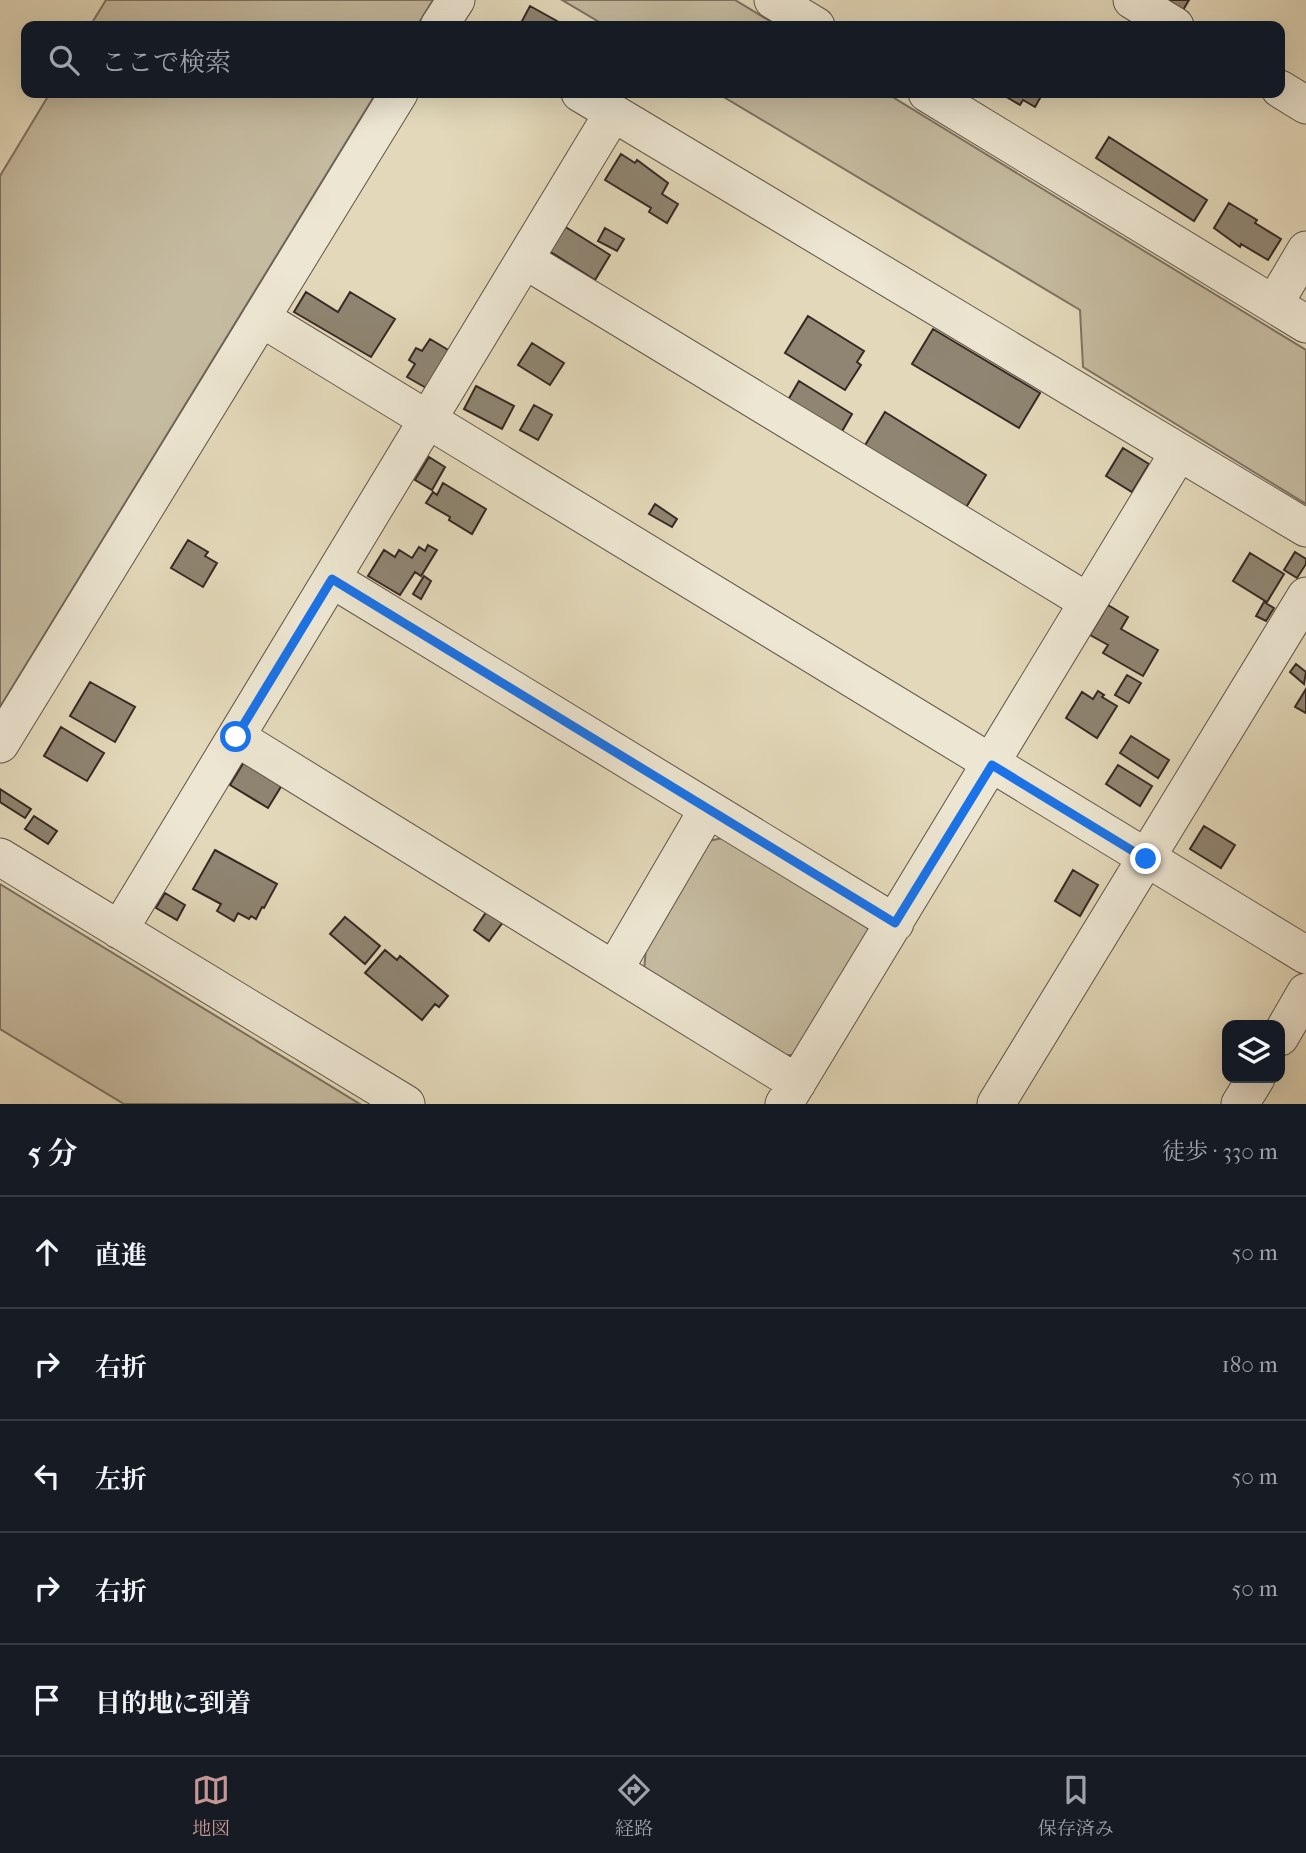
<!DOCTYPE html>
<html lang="ja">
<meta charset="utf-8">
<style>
:root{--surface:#171b24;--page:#20242c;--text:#f1f3f6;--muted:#9ea1a6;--line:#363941;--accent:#c59692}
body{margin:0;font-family:"IM FELL French Canon","Noto Serif JP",serif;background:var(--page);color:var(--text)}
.controls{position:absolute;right:21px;bottom:21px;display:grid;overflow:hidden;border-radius:14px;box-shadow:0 7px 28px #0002}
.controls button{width:63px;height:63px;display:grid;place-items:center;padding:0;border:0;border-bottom:2px solid var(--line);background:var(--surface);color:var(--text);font:35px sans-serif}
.stop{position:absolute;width:21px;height:21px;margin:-16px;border:5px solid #1a73e8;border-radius:50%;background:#fff}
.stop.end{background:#1a73e8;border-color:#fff;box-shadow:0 2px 7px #0008}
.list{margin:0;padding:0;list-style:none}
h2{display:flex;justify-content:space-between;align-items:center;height:91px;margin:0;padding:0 28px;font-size:30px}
h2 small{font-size:23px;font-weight:400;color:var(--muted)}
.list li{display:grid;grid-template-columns:46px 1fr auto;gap:21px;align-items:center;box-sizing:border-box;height:112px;padding:0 28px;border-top:2px solid var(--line)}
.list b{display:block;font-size:26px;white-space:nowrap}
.list em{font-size:23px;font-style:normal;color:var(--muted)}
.icon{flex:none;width:38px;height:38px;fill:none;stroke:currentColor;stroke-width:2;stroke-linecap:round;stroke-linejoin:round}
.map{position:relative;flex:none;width:1306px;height:1104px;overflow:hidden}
.search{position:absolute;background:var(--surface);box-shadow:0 7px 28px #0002;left:21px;right:21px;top:21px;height:77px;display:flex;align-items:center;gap:18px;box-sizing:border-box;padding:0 24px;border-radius:14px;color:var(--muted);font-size:26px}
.sheet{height:651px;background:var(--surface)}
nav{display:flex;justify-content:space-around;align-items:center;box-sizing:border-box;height:98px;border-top:2px solid var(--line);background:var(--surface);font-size:19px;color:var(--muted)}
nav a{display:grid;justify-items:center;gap:4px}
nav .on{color:var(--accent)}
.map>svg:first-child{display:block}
</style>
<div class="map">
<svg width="1306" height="1104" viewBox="0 0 1306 1104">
<rect width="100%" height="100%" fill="#e3d9ba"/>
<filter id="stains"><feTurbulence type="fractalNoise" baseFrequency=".00286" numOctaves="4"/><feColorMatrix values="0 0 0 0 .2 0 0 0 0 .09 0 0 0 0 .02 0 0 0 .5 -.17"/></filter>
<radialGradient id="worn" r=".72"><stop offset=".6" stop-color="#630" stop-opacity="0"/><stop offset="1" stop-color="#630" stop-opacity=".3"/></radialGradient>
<path fill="#c5bba0" stroke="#7d7262" stroke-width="2" d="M106,0H433L417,26H90Z
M562,0H735L778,26H606Z
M50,93H376L0,707V176Z
M717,93H886L1306,350V504L1083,367L1080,310Z
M722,838L871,927L797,1055H779L644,971L646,948L709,841Z
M0,884L360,1104H124L0,1029Z"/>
<path fill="#8f8572" stroke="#352924" stroke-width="2" d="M1167,0H1189L1183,10Z
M530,6L564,25L563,26H531L522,21Z
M1000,93H1043L1035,107L1023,100L1020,105Z
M1109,137L1207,200L1194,221L1096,158Z
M621,154L635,163L637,160L668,183L662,194L678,204L667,223L649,212L651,208L605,180Z
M1229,203L1257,220L1255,223L1281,239L1268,260L1241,244L1240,247L1214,228Z
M564,226L610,255L595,280L549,251Z
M605,228L624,239L617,251L598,241Z
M306,292L338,312L350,292L395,319L371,357L294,312Z
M808,316L864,351L857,362L861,365L845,390L785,353Z
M933,329L1040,393L1019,428L912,364Z
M430,339L450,351L428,389L407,377L415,364L409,360L416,348L422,351Z
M532,343L564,363L550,385L518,365Z
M799,381L852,414L841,433L788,400Z
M476,386L514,406L502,429L464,409Z
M534,405L552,415L538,440L520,430Z
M885,412L986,475L965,509L864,447Z
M1123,448L1149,464L1132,492L1106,476Z
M429,457L445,467L432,490L415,480Z
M443,483L486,509L472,534L449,520L450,517L426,503L433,492L437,495Z
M655,504L677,519L672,527L649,514Z
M188,540L208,552L205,556L217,563L203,587L171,568Z
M428,545L437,550L421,576L415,572L400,595L368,576L384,550L395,557L399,550L412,558L419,547L425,551Z
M1295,552L1306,559V564L1297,578L1284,570Z
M1250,553L1284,574L1267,602L1233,581Z
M424,576L431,581L421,599L413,594Z
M1264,602L1274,608L1266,621L1256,616Z
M1108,605L1128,617L1121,629L1158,650L1143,676L1103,653L1108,645L1090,635Z
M1296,664L1306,672L1304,684L1290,672Z
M1127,675L1141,683L1129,703L1115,695Z
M90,682L135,707L115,742L70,716Z
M1306,689V713L1295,707Z
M1098,691L1104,695L1102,697L1117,706L1097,738L1066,718L1082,692L1093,699Z
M61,727L104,753L87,781L44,756Z
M1131,736L1169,760L1158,778L1120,753Z
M244,762L282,785L268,808L230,785Z
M1118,765L1152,786L1140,806L1106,784Z
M0,789L31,809L25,818L0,802Z
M34,816L57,831L48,844L25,829Z
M1204,826L1235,845L1221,868L1190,849Z
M215,850L277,884L264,908L262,907L256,919L251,916L249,919L238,913L234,921L217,911L221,904L193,889Z
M1073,870L1098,885L1080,916L1055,901Z
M165,893L185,905L177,920L156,908Z
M487,911L503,922L489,941L474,930Z
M345,917L380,946L365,964L330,934Z
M385,950L397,960L400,956L448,996L439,1007L435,1004L422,1020L365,973Z"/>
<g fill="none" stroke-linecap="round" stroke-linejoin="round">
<g stroke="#60554a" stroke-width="39">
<path id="minor" d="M773,0L816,26
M1132,0L1175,26
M439,26L456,0
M1280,89L1306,105
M580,93L1306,528
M927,93L1306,324
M525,260L1088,602
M1274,304L1306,250
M261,318L1306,955
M332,579L895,923
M236,737L797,1083
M0,744L399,93
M0,857L406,1104
M119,930L613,113
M614,970L708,809
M1280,1037L1306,992
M784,1104L1179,452
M996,1104L1306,596
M1240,1104L1256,1078"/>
</g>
<use href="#minor" stroke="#ede6d2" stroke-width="37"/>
</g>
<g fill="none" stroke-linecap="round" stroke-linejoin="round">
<path stroke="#1a73e8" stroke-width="9" d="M236,737L332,579L895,923L992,765L1146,859"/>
</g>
<rect width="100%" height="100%" filter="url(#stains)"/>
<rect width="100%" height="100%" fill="url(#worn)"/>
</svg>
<div class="controls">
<button><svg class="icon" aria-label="layers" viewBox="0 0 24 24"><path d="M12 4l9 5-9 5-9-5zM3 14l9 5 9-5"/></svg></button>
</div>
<div class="stop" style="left:236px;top:737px"></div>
<div class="stop end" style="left:1146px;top:859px"></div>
<div class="search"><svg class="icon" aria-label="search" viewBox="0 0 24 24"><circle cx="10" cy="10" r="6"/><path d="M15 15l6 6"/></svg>ここで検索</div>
</div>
<section class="sheet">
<h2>5 分<small>徒歩 · 330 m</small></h2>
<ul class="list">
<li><svg class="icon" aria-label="ahead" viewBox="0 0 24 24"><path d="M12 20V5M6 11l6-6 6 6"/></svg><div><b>直進</b></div><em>50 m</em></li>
<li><svg class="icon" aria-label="right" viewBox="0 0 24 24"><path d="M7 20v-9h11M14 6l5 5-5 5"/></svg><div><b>右折</b></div><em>180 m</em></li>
<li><svg class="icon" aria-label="left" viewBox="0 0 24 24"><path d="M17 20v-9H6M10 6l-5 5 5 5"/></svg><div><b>左折</b></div><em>50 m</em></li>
<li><svg class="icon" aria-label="right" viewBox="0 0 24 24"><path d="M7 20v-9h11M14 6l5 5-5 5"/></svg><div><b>右折</b></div><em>50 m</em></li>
<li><svg class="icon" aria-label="arrive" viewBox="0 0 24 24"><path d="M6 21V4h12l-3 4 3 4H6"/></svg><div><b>目的地に到着</b></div></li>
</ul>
</section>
<nav>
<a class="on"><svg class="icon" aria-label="map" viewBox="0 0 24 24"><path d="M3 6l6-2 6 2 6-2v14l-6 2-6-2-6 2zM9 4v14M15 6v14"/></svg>地図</a>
<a><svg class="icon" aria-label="directions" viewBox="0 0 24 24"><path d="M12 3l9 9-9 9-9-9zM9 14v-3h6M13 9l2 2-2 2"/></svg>経路</a>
<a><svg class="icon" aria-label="saved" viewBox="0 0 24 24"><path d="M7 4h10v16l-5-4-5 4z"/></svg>保存済み</a>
</nav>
